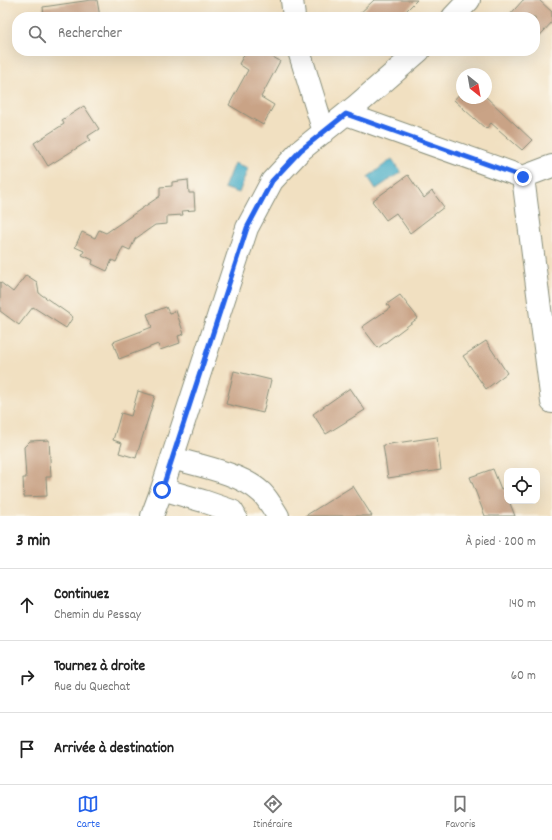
<!DOCTYPE html>
<html lang="fr">
<meta charset="utf-8">
<style>
:root{--surface:#fff;--page:#f6f6f6;--text:#222;--muted:#767676;--line:#e0e0e0;--accent:#2563eb}
body{margin:0;font-family:Dekko,sans-serif;background:var(--page);color:var(--text)}
.controls{position:absolute;right:12px;bottom:12px;display:grid;overflow:hidden;border-radius:8px;box-shadow:0 4px 16px #0002}
.controls button{width:36px;height:36px;display:grid;place-items:center;padding:0;border:0;border-bottom:1px solid var(--line);background:var(--surface);color:var(--text);font:20px sans-serif}
.compass{position:absolute;left:456px;top:68px;width:36px;height:36px;border-radius:50%;background:var(--surface);box-shadow:0 4px 16px #0002;rotate:149deg}
.stop{position:absolute;width:12px;height:12px;margin:-9px;border:3px solid #2563eb;border-radius:50%;background:#fff}
.stop.end{background:#2563eb;border-color:#fff;box-shadow:0 1px 4px #0008}
.list{margin:0;padding:0;list-style:none}
h2{display:flex;justify-content:space-between;align-items:center;height:52px;margin:0;padding:0 16px;font-size:17px}
h2 small{font-size:13px;font-weight:400;color:var(--muted)}
.list li{display:grid;grid-template-columns:26px 1fr auto;gap:12px;align-items:center;box-sizing:border-box;height:72px;padding:0 16px;border-top:1px solid var(--line)}
.list b{display:block;font-size:15px;white-space:nowrap}
.list p{margin:0;font-size:13px;white-space:nowrap;color:var(--muted)}
.list em{font-size:13px;font-style:normal;color:var(--muted)}
.icon{flex:none;width:22px;height:22px;fill:none;stroke:currentColor;stroke-width:2;stroke-linecap:round;stroke-linejoin:round}
.map{position:relative;flex:none;width:552px;height:516px;overflow:hidden}
.search{position:absolute;background:var(--surface);box-shadow:0 4px 16px #0002;left:12px;right:12px;top:12px;height:44px;display:flex;align-items:center;gap:10px;box-sizing:border-box;padding:0 14px;border-radius:16px;color:var(--muted);font-size:15px}
.sheet{height:268px;background:var(--surface)}
nav{display:flex;justify-content:space-around;align-items:center;box-sizing:border-box;height:56px;border-top:1px solid var(--line);background:var(--surface);font-size:11px;color:var(--muted)}
nav a{display:grid;justify-items:center;gap:2px}
nav .on{color:var(--accent)}
.map>svg:first-child{display:block}
</style>
<div class="map">
<svg width="552" height="516" viewBox="0 0 552 516">
<rect width="100%" height="100%" fill="#fbf7ec"/>
<filter id="ink" filterUnits="userSpaceOnUse"><feTurbulence type="fractalNoise" baseFrequency=".025" numOctaves="2"/><feDisplacementMap in="SourceGraphic" scale="8" xChannelSelector="R" yChannelSelector="G"/><feConvolveMatrix kernelMatrix="1 2 1 2 8 2 1 2 1" color-interpolation-filters="sRGB"/></filter>
<filter id="wash" filterUnits="userSpaceOnUse"><feTurbulence type="fractalNoise" baseFrequency=".012" numOctaves="4" result="noise"/><feDisplacementMap in="SourceGraphic" scale="16" xChannelSelector="R" yChannelSelector="G"/><feGaussianBlur stdDeviation="0.9" result="paint"/><feColorMatrix in="noise" values="0 0 0 0 0 0 0 0 0 0 0 0 0 0 0 0 0 1.4 0 .05"/><feComposite in="paint" operator="in"/></filter>
<g filter="url(#wash)">
<rect width="100%" height="100%" fill="#f1e0c1"/>
<path fill="#48aec7" stroke="#34767e" d="M392,159L401,172L376,189L368,177Z
M234,163L248,168L239,193L224,188Z"/>
<g id="blocks">
<path fill="#c9a386" d="M91,0H97L100,17H44L43,7Z
M374,0H417L400,17H356Z
M523,0H539L552,12V22L535,41V17H508Z
M246,51H262L280,61L261,97L274,105L263,125L229,105L248,70L239,64Z
M462,91V98L486,97L532,140L522,150L491,123L486,129L454,100Z
M84,106L99,129L88,136L90,140L48,166L34,143L64,124L62,120Z
M408,175L424,198L432,191L444,207L410,233L396,213L386,220L372,201Z
M188,180L189,193H194L195,210L182,211L183,215L167,216V224L155,225L135,239L130,250L123,247L116,262L112,260L107,271L92,264L93,260L82,255L84,251L75,247L82,232L95,238L99,230L106,233L160,196V187L172,186V182Z
M26,275L37,282L39,293L73,317L66,328L33,307L19,325L0,311V282L13,292Z
M400,295L418,318L378,348L362,327L390,308L387,304Z
M166,307L169,313L176,311L184,334L178,336L180,343L160,350L158,344L119,359L113,342L152,327L147,314Z
M486,341L507,373L486,389L463,356Z
M234,371L271,380L263,413L226,404Z
M350,388L365,410L326,434L313,414Z
M138,391L155,396L136,458L119,453L122,443L113,440L121,413L131,416Z
M437,437L441,470L388,478L383,445Z
M49,440L51,477H46L47,496L24,497L23,478H26L24,447L30,441Z
M493,469L501,489L504,488L507,495V501H509L515,516H485L470,477Z
M353,486L372,516H305Z"/>
</g>
</g>
<g filter="url(#ink)">
<use href="#blocks" fill-opacity="0" stroke="#888e7a" stroke-width="1"/>
<g fill="none" stroke-linecap="round" stroke-linejoin="round">
<g stroke="#888e7a" stroke-width="24">
<path id="street" d="M292,0L294,17
M453,17L469,0
M299,51L324,132
M346,114L523,177L552,166
M523,177L552,402
M172,458C200,466 241,473 262,493C268,499 273,508 278,516
M162,489L203,501L232,511L235,516
M152,516L162,489L247,228L272,181L301,150L357,105L419,51"/>
</g>
<use href="#street" stroke="#fff" stroke-width="22"/>
</g>
</g>
<g fill="none" stroke-linecap="round" stroke-linejoin="round" filter="url(#ink)">
<path stroke="#2563eb" stroke-width="5" d="M162,490L247,228L272,181L301,150L346,114L523,177"/>
</g>
</svg>
<div class="controls">
<button><svg class="icon" aria-label="locate" viewBox="0 0 24 24"><circle cx="12" cy="12" r="6"/><path d="M12 2v4M12 18v4M2 12h4M18 12h4"/></svg></button>
</div>
<svg class="compass" viewBox="-18 -18 36 36"><path d="M0-13l5 13h-10z" fill="#e53935"/><path d="M0 13l5-13h-10z" fill="#767676"/></svg>
<div class="stop" style="left:162px;top:490px"></div>
<div class="stop end" style="left:523px;top:177px"></div>
<div class="search"><svg class="icon" aria-label="search" viewBox="0 0 24 24"><circle cx="10" cy="10" r="6"/><path d="M15 15l6 6"/></svg>Rechercher</div>
</div>
<section class="sheet">
<h2>3 min<small>À pied · 200 m</small></h2>
<ul class="list">
<li><svg class="icon" aria-label="ahead" viewBox="0 0 24 24"><path d="M12 20V5M6 11l6-6 6 6"/></svg><div><b>Continuez</b><p>Chemin du Pessay</p></div><em>140 m</em></li>
<li><svg class="icon" aria-label="right" viewBox="0 0 24 24"><path d="M7 20v-9h11M14 6l5 5-5 5"/></svg><div><b>Tournez à droite</b><p>Rue du Quechat</p></div><em>60 m</em></li>
<li><svg class="icon" aria-label="arrive" viewBox="0 0 24 24"><path d="M6 21V4h12l-3 4 3 4H6"/></svg><div><b>Arrivée à destination</b></div></li>
</ul>
</section>
<nav>
<a class="on"><svg class="icon" aria-label="map" viewBox="0 0 24 24"><path d="M3 6l6-2 6 2 6-2v14l-6 2-6-2-6 2zM9 4v14M15 6v14"/></svg>Carte</a>
<a><svg class="icon" aria-label="directions" viewBox="0 0 24 24"><path d="M12 3l9 9-9 9-9-9zM9 14v-3h6M13 9l2 2-2 2"/></svg>Itinéraire</a>
<a><svg class="icon" aria-label="saved" viewBox="0 0 24 24"><path d="M7 4h10v16l-5-4-5 4z"/></svg>Favoris</a>
</nav>
